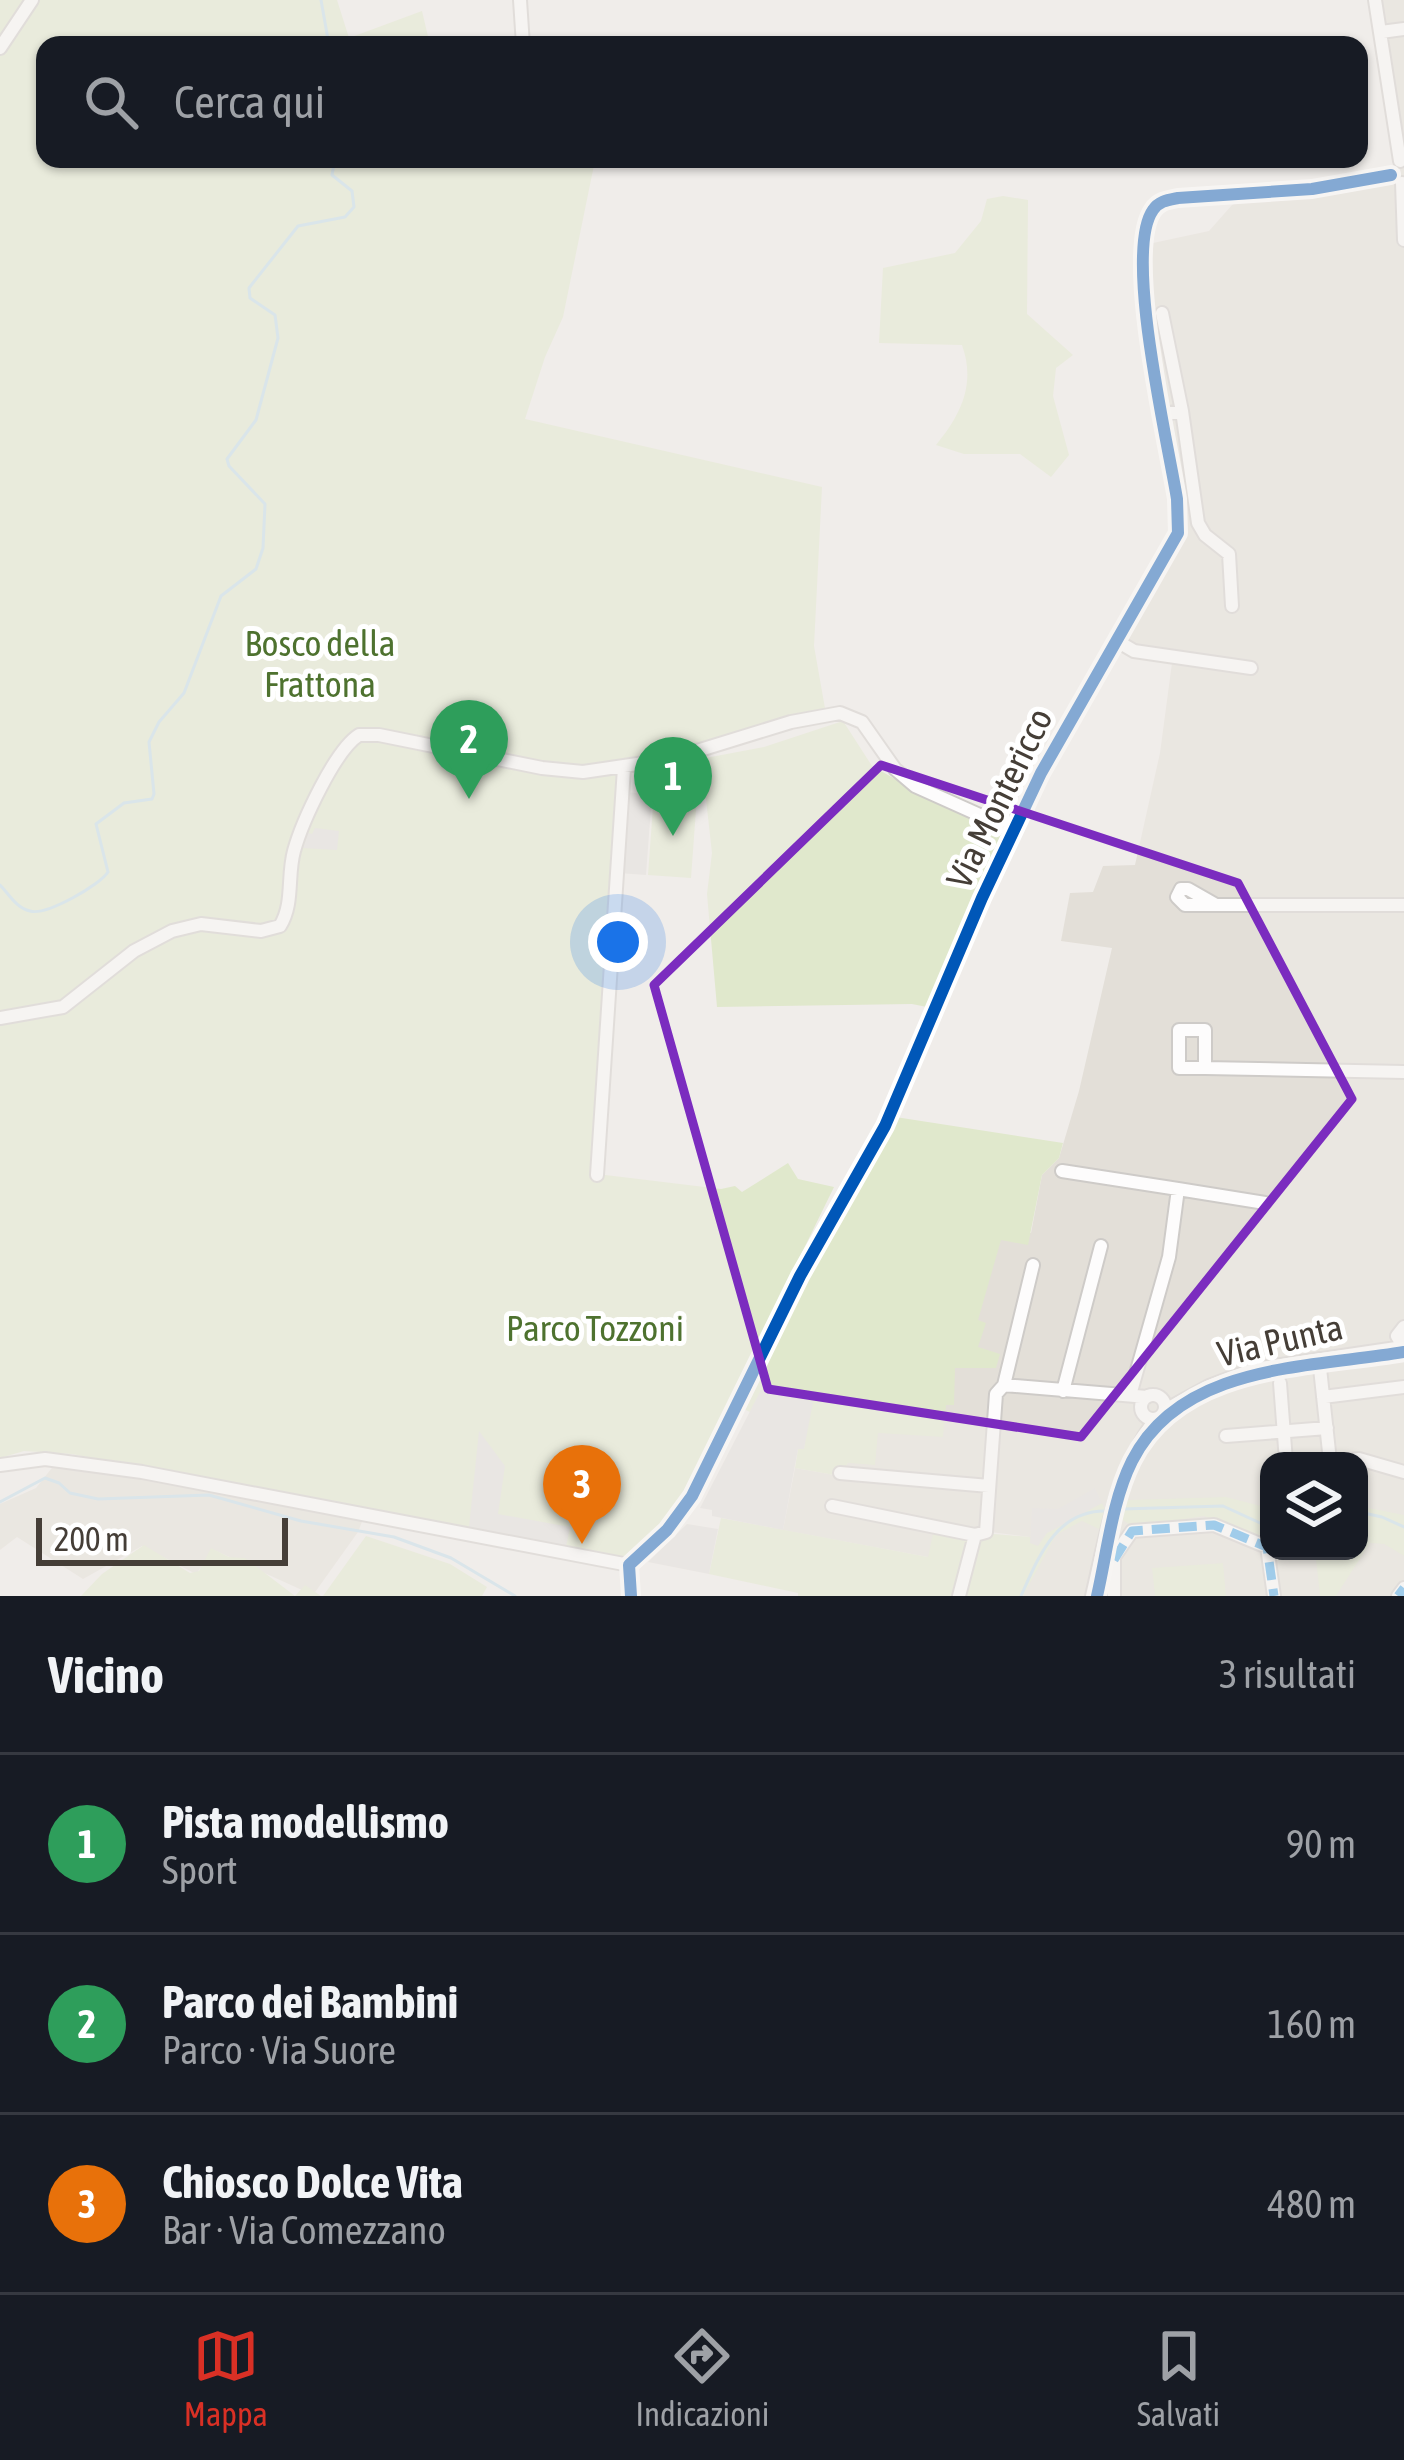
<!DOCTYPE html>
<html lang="it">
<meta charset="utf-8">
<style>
:root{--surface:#171b24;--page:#20242c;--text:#f1f3f6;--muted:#9ea1a6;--line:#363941;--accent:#d93025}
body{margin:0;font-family:"Asap Condensed",sans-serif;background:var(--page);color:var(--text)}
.controls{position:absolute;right:36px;bottom:36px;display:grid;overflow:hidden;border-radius:24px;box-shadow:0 3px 9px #0004}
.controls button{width:108px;height:108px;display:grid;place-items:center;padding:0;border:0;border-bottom:3px solid var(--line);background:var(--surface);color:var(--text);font:60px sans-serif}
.scale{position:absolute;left:36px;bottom:30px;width:252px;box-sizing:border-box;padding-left:12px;border:6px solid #453e37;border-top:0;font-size:33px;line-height:42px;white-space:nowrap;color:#453e37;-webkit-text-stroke:9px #fff;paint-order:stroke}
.you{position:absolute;left:618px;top:942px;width:42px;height:42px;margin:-30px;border:9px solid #fff;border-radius:50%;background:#1a73e8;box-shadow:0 0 0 18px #1a73e833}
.badge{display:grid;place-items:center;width:78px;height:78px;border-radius:50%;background:var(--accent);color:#fff;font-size:39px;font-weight:700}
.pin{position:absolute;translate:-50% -99px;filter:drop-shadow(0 3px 6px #0008)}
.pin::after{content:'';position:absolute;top:63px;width:42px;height:36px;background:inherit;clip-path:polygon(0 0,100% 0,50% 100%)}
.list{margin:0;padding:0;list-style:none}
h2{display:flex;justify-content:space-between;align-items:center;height:156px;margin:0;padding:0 48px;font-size:51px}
h2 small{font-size:39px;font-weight:400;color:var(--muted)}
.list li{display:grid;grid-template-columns:78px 1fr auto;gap:36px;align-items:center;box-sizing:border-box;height:180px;padding:0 48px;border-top:3px solid var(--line)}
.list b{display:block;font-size:45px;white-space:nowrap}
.list p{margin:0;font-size:39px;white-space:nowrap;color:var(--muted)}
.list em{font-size:39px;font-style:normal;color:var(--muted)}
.icon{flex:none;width:66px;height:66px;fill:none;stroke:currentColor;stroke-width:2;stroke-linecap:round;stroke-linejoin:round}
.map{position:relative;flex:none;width:1404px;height:1596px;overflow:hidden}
.search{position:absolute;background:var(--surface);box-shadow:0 3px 9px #0004;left:36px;right:36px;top:36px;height:132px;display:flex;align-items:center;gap:30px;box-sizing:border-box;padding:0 42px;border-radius:24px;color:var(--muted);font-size:45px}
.sheet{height:696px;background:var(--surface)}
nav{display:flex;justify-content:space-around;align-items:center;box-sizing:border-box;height:168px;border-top:3px solid var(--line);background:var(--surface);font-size:33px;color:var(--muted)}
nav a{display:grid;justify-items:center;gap:6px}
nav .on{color:var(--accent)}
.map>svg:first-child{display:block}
</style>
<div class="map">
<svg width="1404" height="1596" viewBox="0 0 1404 1596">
<rect width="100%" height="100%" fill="#f0edea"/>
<path fill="#e3dfd8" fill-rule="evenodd" d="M1369,0H1404V1596H1023L1028,1585L1030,1537L990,1532L928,1557L783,1530L795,1468L840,1476L987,1229L1031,1233L1042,1175L1059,1158L1079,1091L1112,948L1061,941L1070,893L1093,892L1103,866L1135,865L1160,753L1172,663L1115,651L1184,538L1187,524L1158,348L1150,274L1153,243L1209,231L1232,205L1248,197L1357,184L1401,174ZM1269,1461H1359V1551H1269Z
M59,1459L110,1460L367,1509L358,1532L313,1595L214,1550L196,1574L142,1546L83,1579L17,1537L0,1550V1504L36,1488Z"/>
<path fill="#e0e8cc" d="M0,0H337L349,38L422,11L430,45H45V159H587L594,165L563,317L545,357L525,419L822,487L814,646L826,714L622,768L616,788L597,1174L721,1189L735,1186L742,1192L788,1163L798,1179L834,1187L678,1506L638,1552L628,1557V1563L72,1454L24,1451L0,1458Z
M1003,196L1028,200L1027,314L1073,355L1056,368L1053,396L1069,455L1051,477L1020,454H964L936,445C961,415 976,384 962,345L879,343L883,268L955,253L981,221L987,199Z
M843,721L872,766L936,802L1015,834L932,1008L912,1004L717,1007L707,894L712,853L704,781L695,760L764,747Z
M654,793L697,796L691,878L648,875Z
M889,1116L1063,1143L1059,1158L1042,1175L1028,1245L1001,1240L978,1320L986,1323L978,1347L1000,1354L996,1368H955L954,1405H946L943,1437L878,1433L875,1465L848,1463L840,1476L795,1468L798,1449H804L808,1401L775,1386L774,1392L762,1390L750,1412L744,1409Z
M1226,1497L1269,1508V1542L1204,1516L1133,1527L1120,1518L1125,1500Z
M1102,1503L1106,1511L1103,1531L1082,1521L1056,1535L1023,1596H798V1593L709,1574L721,1518L928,1557L934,1529L1031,1537L1047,1533Z
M1359,1506L1404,1515V1556L1384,1544L1370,1543L1336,1596H1320L1315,1551H1359Z
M366,1536L450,1564L487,1587L482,1596H323Z
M144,1545L190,1573L199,1571L211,1548L229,1557L245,1558L295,1596L305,1585L321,1596H81L102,1574Z
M1223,1563L1226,1596H1155L1152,1568Z"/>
<path fill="#e1dedb" d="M624,792L652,794L646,875L618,873Z
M315,828L339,831L337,850L303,848L308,833L312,834Z
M775,1386L797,1390V1396L813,1402L804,1449H798L783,1530L712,1516V1510L700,1508L761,1390L773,1392Z
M479,1431L505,1466L498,1514L570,1527L565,1552L478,1534V1529L469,1527Z
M1095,1488L1102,1503L1047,1533L1038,1546L1030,1543L1032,1508L1058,1509Z
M687,1524L718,1529L709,1574L648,1562Z"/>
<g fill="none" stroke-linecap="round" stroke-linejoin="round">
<path stroke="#bedcea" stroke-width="3" d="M321,0L329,45
M0,885C9,894 16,908 30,911C46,916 100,885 108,872L96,824L124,803L152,799L154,794L149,742L159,722L184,693L221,596L256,569L263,548L265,504L229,466L227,459L256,420L278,338L275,315L250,298L249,288L298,226L345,217L354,207L352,191L332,175L335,159
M0,1502L45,1478L59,1483L70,1493L98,1499L209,1495L301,1521L394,1537L451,1558L515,1596
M1122,1509L1223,1506L1269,1527
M1359,1512L1382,1517L1404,1527
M1021,1596C1038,1558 1056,1510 1106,1511"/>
<g stroke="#cecbc8" stroke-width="16">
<path id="minor" d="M520,0L523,45
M1375,0L1400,161
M1381,32L1404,29
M0,48L32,0
M1402,183L1404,240
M1162,313L1182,411
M1164,414L1182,411L1198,523L1205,535L1229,554L1232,606
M1117,641L1134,651L1251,668
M1216,905L1188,889H1181L1177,897L1185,905H1404
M0,1018L63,1007L134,951L172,931L201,924L261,931L280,926C294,904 287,876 294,851C302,822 335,750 359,735H379L542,768L583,772L671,759L791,722L840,713L862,722L895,769L915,786L1013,830
M1205,1068V1030H1179V1068H1205L1404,1072
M1062,1171L1178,1189L1169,1257L1130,1395
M597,1175L624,768
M1178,1189L1265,1203
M1404,1327L1397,1336L1404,1348
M1319,1359L1330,1461
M1280,1383L1286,1461
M1004,1385L1147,1397
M1063,1391L1101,1246
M1141 1407a12 12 0 1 1 24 0a12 12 0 1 1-24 0Z
M1323,1397L1404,1387
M1165,1410L1209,1386L1254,1369L1403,1347
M1226,1436L1327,1428
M1342,1461L1359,1459L1404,1472
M0,1465L45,1459L142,1472L629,1565
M840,1473L989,1486
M832,1506L975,1535L986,1532L996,1394L1004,1385L1033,1265
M631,1596L629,1565L667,1530L692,1496L800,1276L885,1126L982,898L1041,773L1178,533L1177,499C1168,443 1123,252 1153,210C1159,201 1168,200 1178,198L1312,189L1391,175
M959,1596L975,1535
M1092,1596C1108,1528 1114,1478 1155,1419
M1114,1596V1557L1132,1531L1214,1525L1267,1547L1274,1596
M1398,1596L1404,1588"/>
</g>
<use href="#minor" stroke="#fdfcfc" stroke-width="12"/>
<path stroke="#3fa4ec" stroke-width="9" stroke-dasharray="18 9" stroke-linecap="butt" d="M1114,1560L1132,1531L1214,1525L1267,1547L1274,1596
M1398,1596L1404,1588"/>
<g stroke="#fff" stroke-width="20">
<path id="cycleway" d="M631,1596L629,1565L667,1530L692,1496L800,1276L885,1126L982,898L1041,773L1178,533L1177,499C1168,443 1123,252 1153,210C1159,201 1168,200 1178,198L1312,189L1391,175
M1097,1596C1107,1553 1112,1501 1132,1461C1181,1363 1311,1368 1404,1352"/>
</g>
<use href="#cycleway" stroke="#0057b8" stroke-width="12"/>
</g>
<path d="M0 0H1404V1596H0ZM881,765L1238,883L1352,1099L1081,1437L768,1389L654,985Z" fill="#f0edea" fill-opacity=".55" fill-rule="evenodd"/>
<path fill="none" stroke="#7b2cbf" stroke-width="9" stroke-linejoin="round" d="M881,765L1238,883L1352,1099L1081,1437L768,1389L654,985Z"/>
<g text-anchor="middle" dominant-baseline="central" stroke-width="10" stroke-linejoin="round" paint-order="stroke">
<g font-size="36" fill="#4e722f" stroke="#fff">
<text x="320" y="643">Bosco della<tspan x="320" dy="41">Frattona</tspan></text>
<text x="595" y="1328">Parco Tozzoni</text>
</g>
<g font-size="36" fill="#453e37" stroke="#fff">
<text transform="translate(999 798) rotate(-64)">Via Montericco</text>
<text transform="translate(1280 1340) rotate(-13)">Via Punta</text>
</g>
</g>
</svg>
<div class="controls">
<button><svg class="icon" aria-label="layers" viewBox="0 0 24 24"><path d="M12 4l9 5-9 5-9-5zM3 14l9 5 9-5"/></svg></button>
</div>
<div class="scale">200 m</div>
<div class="you"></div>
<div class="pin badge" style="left:673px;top:836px;background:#2e9e5b">1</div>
<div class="pin badge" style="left:469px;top:799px;background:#2e9e5b">2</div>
<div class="pin badge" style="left:582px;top:1544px;background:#e8710a">3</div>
<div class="search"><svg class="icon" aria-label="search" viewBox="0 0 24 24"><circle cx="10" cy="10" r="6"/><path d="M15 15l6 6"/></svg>Cerca qui</div>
</div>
<section class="sheet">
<h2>Vicino<small>3 risultati</small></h2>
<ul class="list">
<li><span class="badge" style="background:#2e9e5b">1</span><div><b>Pista modellismo</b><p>Sport</p></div><em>90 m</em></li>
<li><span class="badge" style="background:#2e9e5b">2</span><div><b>Parco dei Bambini</b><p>Parco · Via Suore</p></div><em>160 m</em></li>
<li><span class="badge" style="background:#e8710a">3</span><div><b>Chiosco Dolce Vita</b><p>Bar · Via Comezzano</p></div><em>480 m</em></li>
</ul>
</section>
<nav>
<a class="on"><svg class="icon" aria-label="map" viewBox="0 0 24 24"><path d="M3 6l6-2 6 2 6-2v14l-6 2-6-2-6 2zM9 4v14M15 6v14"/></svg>Mappa</a>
<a><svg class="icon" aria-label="directions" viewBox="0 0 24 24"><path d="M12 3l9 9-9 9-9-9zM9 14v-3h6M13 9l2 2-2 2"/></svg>Indicazioni</a>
<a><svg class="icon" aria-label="saved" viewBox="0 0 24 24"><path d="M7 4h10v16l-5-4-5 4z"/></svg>Salvati</a>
</nav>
